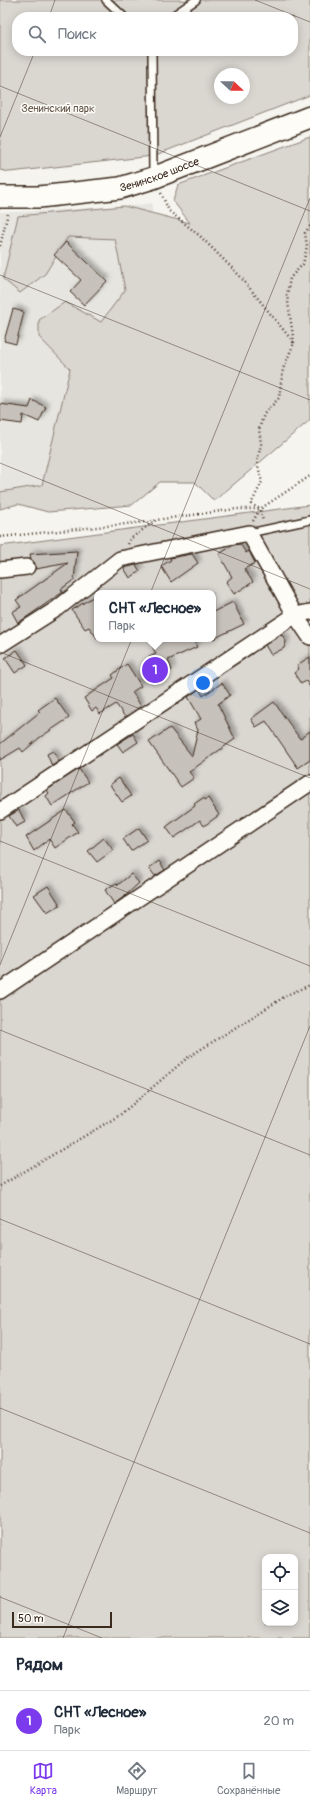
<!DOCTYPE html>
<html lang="ru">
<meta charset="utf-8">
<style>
:root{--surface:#fff;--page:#f6f6f7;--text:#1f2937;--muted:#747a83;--line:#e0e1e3;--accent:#7c3aed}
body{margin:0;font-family:Pangolin,sans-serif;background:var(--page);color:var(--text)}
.controls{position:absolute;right:12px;bottom:12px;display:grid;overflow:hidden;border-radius:8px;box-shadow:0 2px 10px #0003}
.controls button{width:36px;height:36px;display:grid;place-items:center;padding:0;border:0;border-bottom:1px solid var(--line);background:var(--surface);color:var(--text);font:20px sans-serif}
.compass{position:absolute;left:214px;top:68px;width:36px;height:36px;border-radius:50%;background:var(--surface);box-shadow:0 2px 10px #0003;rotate:112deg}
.scale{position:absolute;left:12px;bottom:10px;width:100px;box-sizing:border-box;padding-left:4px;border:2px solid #3b2a1e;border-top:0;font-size:11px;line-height:14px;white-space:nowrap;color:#3b2a1e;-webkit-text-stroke:3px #fdfcf7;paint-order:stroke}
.you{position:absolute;left:203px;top:683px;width:14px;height:14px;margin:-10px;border:3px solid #fff;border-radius:50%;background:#1a73e8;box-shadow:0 0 0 6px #1a73e833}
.badge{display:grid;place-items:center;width:26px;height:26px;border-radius:50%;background:var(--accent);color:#fff;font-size:13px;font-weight:700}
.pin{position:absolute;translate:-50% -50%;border:2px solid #fff;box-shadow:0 1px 4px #0006}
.popup{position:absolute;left:94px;top:590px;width:122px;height:52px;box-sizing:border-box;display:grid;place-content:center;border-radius:8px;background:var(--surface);filter:drop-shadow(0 1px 3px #0005);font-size:13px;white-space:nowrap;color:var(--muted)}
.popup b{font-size:15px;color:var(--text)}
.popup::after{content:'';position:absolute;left:50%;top:100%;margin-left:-8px;border:8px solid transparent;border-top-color:var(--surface)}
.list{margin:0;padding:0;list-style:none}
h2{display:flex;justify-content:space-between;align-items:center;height:52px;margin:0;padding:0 16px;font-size:17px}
h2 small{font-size:13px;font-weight:400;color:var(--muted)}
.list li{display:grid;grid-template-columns:26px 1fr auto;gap:12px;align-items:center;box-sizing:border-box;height:60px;padding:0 16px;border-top:1px solid var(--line)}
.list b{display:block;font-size:15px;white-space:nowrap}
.list p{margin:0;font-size:13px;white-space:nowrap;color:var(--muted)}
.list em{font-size:13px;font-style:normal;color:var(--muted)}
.icon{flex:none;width:22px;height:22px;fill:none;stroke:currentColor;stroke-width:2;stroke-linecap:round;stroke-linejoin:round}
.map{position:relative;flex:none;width:310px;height:1638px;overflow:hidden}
.search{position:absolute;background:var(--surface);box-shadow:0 2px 10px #0003;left:12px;right:12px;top:12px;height:44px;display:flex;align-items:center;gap:10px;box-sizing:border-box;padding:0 14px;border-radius:16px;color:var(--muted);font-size:15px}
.sheet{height:112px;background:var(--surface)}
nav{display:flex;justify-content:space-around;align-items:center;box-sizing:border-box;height:56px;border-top:1px solid var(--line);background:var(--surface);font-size:11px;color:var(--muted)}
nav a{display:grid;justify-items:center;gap:2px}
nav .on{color:var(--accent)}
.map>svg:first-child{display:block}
</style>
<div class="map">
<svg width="310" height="1638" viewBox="0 0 310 1638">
<defs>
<filter id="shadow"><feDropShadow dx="3.5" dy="-3.5" stdDeviation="2" flood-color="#0004"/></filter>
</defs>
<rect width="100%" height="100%" fill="#f5f4ee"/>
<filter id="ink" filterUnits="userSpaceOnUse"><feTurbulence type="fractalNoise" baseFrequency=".025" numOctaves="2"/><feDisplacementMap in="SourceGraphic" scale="8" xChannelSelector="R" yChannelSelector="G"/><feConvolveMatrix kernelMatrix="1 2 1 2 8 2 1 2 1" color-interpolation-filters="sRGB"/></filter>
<g filter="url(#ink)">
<path fill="#e7e5df" d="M152,203L156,485L0,501V212H18L133,206Z"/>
<path fill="#dad6d0" stroke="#8a8077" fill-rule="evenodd" d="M0,0H310V95L153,156L10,172L0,170ZM17,17H293V51H17ZM220,74H244V98H220Z
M310,137V420L214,501L195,482H160L132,505L48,512L18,504L0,509V492L42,485L70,369L39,337V320L65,302L101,322L125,290L115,239L68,237L45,274L20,293L3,279L18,216L124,206L190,223L173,201L178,185Z
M310,505V1638H0V546ZM97,593H213V639H97ZM265,1557H295V1623H265Z"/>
<path fill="#c7c1bb" stroke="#3b2a1e" filter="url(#shadow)" d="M66,242L107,281L84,305L70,292L81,280L54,255Z
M13,309L24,312L16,344L4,341Z
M32,400L46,407L39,422L23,415L22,424L0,421V404L29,408Z
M240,544L246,553L249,551L255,563L244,569L253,582L234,594L226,582L232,577L219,554L234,545Z
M77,551L74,580L61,589L63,592L18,623L12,612L21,607L16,600L68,563L36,569L34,562L31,559L30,554Z
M192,554L198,563L171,582L161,566L171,560L170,558Z
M136,565L140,571L130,578L124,568Z
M93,597L97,604V638L89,627L85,629L72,610Z
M233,602L244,624L213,639V612Z
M280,635L283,636L286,642L284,648L271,655L265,645Z
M149,639H193L197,647L168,660L172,670L159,677L149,657L156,654Z
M17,650L27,665L15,673L5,658Z
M310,657V687L306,681L301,684L294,673L299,669L297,665Z
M127,664L141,686L132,692L141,706L125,717L116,704L100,714L96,708L92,711L84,698L114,678L112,675Z
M222,683L230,695L218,704L235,739L189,772L194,778L181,787L149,742L170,728L192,756L198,730L194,723L201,719L188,697L199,689L203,696Z
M55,698L69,718L39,738L23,752L20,748L0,760V744L40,712L38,710Z
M274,702L300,739L310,731V760L298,768L266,721L256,727L251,719Z
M133,734L138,742L123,752L117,744Z
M53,751L59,761L52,766L47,754Z
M79,769L88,782L52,806L46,796L49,793L47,790Z
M119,778L131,796L122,802L110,785Z
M203,798L205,800L208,798L219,815L204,826L200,820L174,838L166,827L195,806L194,804Z
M19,810L25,822L16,827L9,816Z
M66,810L75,822L72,824L78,832L55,848L49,839L34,851L26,837Z
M139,828L147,840L131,851L123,839Z
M104,838L113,850L97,862L88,851Z
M159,861L165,870L155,876L149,868Z
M131,874L139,883L125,896L114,904L105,890L116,883L118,885Z
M48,886L60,905L47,913L34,895Z"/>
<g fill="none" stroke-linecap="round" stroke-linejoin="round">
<g stroke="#3b2a1e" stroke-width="10">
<path id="lane" d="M106,0L124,17
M171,17L196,0
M152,51L153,175
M249,533L310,520"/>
</g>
<g stroke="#3b2a1e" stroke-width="18">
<path id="street" d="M0,570L27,567
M0,645L58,608L120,559L249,533L295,615L310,637
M0,811L295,615L310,612
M0,991L310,783"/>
</g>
<g stroke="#3b2a1e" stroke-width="24">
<g id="secondary">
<path id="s1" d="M0,197H39L120,188L153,178L310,117"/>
</g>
</g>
<path stroke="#3b2a1e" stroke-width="2.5" stroke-dasharray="1 3" stroke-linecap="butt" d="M161,193L169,211L200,236L239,275L294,343L283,369L279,398L264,414L259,429L261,444L257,462L262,482L251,504L260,509L263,521
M0,246L8,213
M294,343L287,295L290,278L303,264L307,246L305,233L310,226
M253,521L260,509L310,476
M0,537L155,521
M128,544L130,539L156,520L236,509H258
M0,1186L120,1115L187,1058L289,994L310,985"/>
<use href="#lane" stroke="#fdfcf7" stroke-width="7"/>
<use href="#street" stroke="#fdfcf7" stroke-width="15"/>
<use href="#secondary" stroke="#fdfcf7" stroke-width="21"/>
</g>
</g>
<path fill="none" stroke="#3b2a1e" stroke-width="1" stroke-opacity="0.45" d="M255,0L310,22M49,17L55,0M0,86L310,211M0,137L35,51M0,275L310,400M0,463L310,589M0,652L310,778M0,841L310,966M0,965L310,198M0,1030L310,1155M0,1219L310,1344M0,1408L310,1533M0,1597L102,1638M63,1638L310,1026"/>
<g text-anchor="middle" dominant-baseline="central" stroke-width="3" stroke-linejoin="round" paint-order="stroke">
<g font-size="11" fill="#63554a" stroke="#fdfcf7">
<text x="58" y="108">Зенинский парк</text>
</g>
<g font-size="11" fill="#3b2a1e" stroke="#fdfcf7">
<text stroke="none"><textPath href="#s1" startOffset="162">Зенинское шоссе</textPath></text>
</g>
</g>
</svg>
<div class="controls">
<button><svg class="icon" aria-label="locate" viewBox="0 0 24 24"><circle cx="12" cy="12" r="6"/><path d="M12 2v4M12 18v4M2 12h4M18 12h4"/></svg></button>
<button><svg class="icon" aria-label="layers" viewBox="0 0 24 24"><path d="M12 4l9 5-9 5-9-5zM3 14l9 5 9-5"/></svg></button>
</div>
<svg class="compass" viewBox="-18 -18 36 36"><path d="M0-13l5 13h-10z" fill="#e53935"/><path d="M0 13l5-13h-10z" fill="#747a83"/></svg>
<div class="scale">50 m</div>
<div class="you"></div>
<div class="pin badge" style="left:155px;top:670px">1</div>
<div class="popup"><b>СНТ «Лесное»</b>Парк</div>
<div class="search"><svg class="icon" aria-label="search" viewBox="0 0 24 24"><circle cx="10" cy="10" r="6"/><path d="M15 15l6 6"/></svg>Поиск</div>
</div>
<section class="sheet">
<h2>Рядом<small></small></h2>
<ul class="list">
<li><span class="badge">1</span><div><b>СНТ «Лесное»</b><p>Парк</p></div><em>20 m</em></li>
</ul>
</section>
<nav>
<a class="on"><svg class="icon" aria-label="map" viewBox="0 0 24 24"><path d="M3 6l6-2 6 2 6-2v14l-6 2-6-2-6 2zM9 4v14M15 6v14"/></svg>Карта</a>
<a><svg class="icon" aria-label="directions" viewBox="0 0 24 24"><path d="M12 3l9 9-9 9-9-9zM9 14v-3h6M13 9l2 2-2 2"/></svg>Маршрут</a>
<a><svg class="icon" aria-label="saved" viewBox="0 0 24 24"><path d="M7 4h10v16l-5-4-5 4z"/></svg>Сохранённые</a>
</nav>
